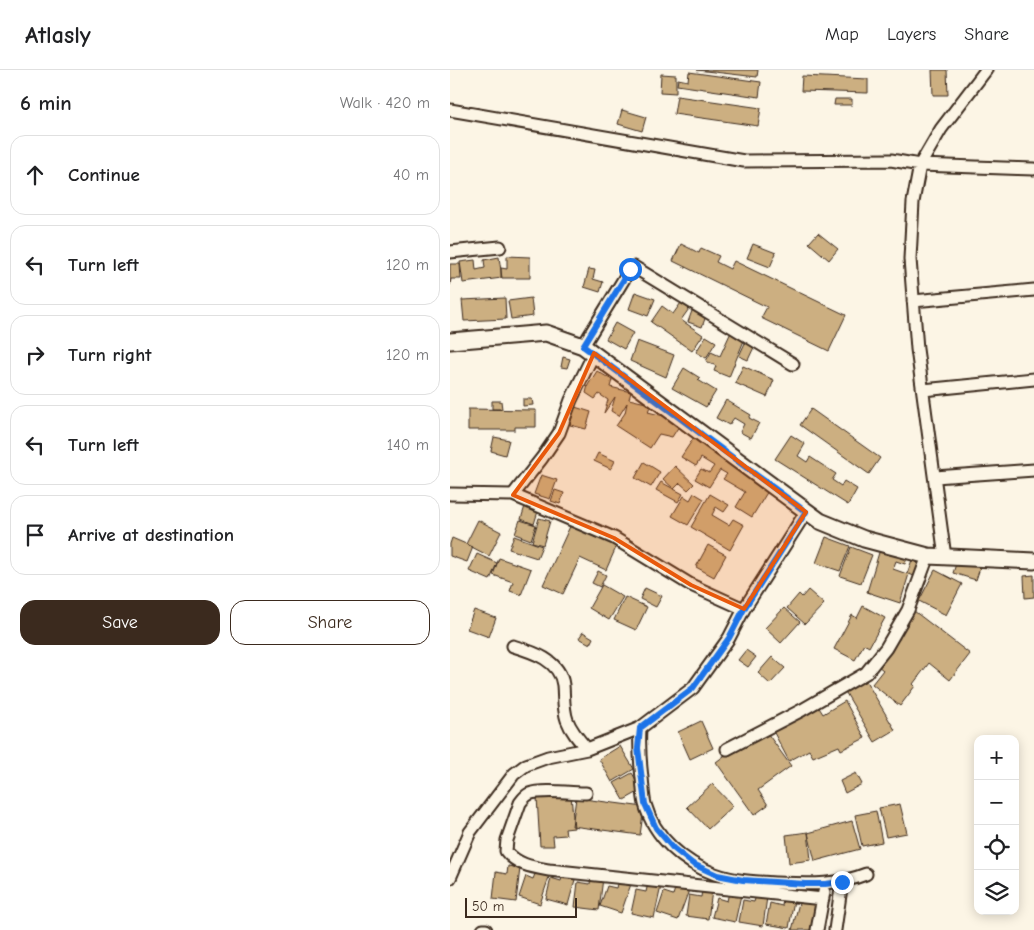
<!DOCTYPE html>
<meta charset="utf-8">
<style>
:root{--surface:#fff;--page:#f6f6f6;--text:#202124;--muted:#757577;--line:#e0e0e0;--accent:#3b2a1e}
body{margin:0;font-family:"Comic Neue",sans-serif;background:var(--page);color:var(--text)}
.controls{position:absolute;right:15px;bottom:15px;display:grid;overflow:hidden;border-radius:10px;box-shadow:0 2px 12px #0003}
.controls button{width:45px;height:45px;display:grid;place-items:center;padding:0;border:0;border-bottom:1px solid var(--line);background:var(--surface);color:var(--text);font:25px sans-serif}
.scale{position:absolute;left:15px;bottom:12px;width:112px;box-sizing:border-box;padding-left:5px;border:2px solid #3b2a1e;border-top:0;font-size:14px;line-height:18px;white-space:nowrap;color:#3b2a1e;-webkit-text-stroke:4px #fcf5e5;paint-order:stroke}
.stop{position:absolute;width:15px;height:15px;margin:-11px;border:4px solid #1a73e8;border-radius:50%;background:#fff}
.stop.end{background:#1a73e8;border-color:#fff;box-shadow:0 1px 5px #0008}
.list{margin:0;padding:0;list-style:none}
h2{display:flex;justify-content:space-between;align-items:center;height:65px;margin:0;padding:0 20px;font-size:21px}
h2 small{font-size:16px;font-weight:400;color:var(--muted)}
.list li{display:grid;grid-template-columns:32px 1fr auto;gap:15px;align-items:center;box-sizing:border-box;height:80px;margin:0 10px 10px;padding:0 10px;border:1px solid var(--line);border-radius:15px}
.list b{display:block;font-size:19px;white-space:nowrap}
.list em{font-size:16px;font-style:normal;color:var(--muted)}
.actions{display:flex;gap:10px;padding:15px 20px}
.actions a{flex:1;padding:11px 0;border:1px solid var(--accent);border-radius:15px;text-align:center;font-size:18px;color:var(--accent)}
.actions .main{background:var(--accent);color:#fff}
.icon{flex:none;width:28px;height:28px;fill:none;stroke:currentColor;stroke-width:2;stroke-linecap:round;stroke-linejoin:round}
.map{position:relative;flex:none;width:584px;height:860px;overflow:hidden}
header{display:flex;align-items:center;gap:30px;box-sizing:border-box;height:70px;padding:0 25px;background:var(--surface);border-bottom:1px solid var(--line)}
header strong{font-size:24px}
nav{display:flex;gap:28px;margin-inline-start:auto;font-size:18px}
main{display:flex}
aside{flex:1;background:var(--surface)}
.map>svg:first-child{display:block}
</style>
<header>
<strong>Atlasly</strong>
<nav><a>Map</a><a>Layers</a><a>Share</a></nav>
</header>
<main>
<aside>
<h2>6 min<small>Walk · 420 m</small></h2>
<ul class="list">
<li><svg class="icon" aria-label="ahead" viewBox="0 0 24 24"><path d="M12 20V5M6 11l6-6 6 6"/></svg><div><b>Continue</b></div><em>40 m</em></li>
<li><svg class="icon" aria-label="left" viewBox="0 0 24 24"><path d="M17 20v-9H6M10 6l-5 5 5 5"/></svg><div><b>Turn left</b></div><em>120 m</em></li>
<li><svg class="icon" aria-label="right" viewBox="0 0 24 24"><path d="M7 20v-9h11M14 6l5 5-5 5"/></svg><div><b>Turn right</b></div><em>120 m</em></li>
<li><svg class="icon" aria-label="left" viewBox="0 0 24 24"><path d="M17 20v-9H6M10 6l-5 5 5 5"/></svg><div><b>Turn left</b></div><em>140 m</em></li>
<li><svg class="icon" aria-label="arrive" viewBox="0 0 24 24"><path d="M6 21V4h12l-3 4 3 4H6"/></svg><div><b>Arrive at destination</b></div></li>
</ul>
<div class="actions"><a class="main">Save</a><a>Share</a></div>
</aside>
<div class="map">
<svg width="584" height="860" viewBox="0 0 584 860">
<rect width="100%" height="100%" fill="#fcf5e5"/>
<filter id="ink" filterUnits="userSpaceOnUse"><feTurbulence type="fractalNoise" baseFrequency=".02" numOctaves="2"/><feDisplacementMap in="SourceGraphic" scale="10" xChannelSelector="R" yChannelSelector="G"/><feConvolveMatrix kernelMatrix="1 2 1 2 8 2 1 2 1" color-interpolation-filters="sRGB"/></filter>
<g filter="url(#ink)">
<path fill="#ccaf81" stroke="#3b2a1e" d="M247,0H308L307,7Z
M482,0H497L498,25H483Z
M239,2L311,12L309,27L227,15L228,9L238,11Z
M211,4L226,5V23L210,22Z
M352,6L418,9V23L351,21Z
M227,26L311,38L308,56L224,44Z
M385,29H402V35H384Z
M172,40L196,47L192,61L168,54Z
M368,163L388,179L379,190L359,173Z
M231,174L249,183L251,178L269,186L266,192L280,199L284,191L396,245L379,281L311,248L317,237L223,191Z
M303,174L326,183L320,197L297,188Z
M57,186L80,187V208H51V198L57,199Z
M49,187L52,208L13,213L10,192L25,190L26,200L35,198L34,190Z
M0,194H10L11,209H1L0,215Z
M139,199L145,200L143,209L153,212L150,222L134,217Z
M185,222L205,229L198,246L179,239Z
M55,228L56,249L14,251L12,230Z
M81,228L83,246L61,249L58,231Z
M233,230L241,236L231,250L253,265L242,281L201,252L212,236L223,244Z
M243,238L257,243L252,257L238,252Z
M165,253L183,263L174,279L156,269Z
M281,262L295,268L279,307L264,301L266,296L256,291L261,282L270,286Z
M256,266L266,272L256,288L246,282Z
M187,271L224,285L216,307L180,291Z
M296,271L305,275L298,290L289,286Z
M113,287L120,289L117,298L111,297Z
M293,296L324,310L317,327L285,313Z
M234,298L250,308L248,310L266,321L256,337L222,318Z
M147,301L162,310L160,317L181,322L179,329L196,333L200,336L198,342L214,346L229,356L222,367L209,364L200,378L166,356L175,343L177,333L169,346L161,341L165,327L154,343L158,330L149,324L145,329L136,323L138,315Z
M73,329H82L83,335L73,336Z
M276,330L301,345L299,348L309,353L301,368L290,362L294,354L284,348L279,355L266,348Z
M42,331H51L52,339H42Z
M125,337L141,342L136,359L120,355Z
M18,339L86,340V357H65V360H18Z
M361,339L430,388L419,404L350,355Z
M341,365L355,374L348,386L357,392L360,387L386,404L382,410L391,416L394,411L407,419L398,435L325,389Z
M245,366L321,416L302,447L286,437L295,422L273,409L277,404L270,400L259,417L245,409L251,399L259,403L264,396L251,388L246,396L231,387Z
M44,367L59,370L55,385L41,381Z
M148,383L165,391L161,399L144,391Z
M194,392L210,402L201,417L185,408Z
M225,396L244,414L238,420L230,413L224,419L213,409Z
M91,405L107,410L100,429L84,424Z
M211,412L233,424L228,432L206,420Z
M105,420L114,423L110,434L101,431Z
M244,423L254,429L238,455L222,446L234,426L240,430Z
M260,424L279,435L274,442L266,437L262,445L279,455L283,449L294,455L280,480L241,457Z
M76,433L89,438L84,454L71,449Z
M89,448L100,451L93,475L82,472Z
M28,450L51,462L39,486L16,474Z
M70,450L86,455L81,470L65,464Z
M122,452L168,473L156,500L130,488L113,524L93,515Z
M64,466L92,476L87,488L59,479Z
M376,467L400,476L390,501L366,493Z
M2,468L23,477L17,492L0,486V474Z
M258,475L276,485L264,507L246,497Z
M431,476L458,485L455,494L446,491L443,499L457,504L463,487L475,491L469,508L459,504L450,533L417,522Z
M401,477L422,485L411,513L390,506Z
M27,484L47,493L40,510L19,501Z
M49,488L81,499L71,525L60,521L63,512L43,505Z
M507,491L530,498L526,510L503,503Z
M485,500L512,514L496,545L469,531Z
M148,501L156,505L150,517L142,513Z
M584,505V527L575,528L574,506Z
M152,515L173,527L159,550L139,538Z
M195,518L212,526L206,537L190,529Z
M358,520L374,534L355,554L337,538L349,524L352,527Z
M175,527L197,537L186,560L164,550Z
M413,536L435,548L419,577L414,574L405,590L384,579L402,545L407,548Z
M334,538L350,552L331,573L315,558Z
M24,540L46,548L39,567L17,559Z
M464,541L520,584L500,610L479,593L463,614L465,616L450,636L422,614L433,600L428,596L450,568L446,565Z
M133,562L143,568L140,574L129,568Z
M296,580L306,587L298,597L288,590Z
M322,587L335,598L320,614L308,603Z
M413,606L445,660L425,672L393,618Z
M395,631L415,668L391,680L389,676L363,687L359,680L339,691L322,659L368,636L373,644Z
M251,651L263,678L240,689L228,662Z
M315,660L341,696L308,720L318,735L304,745L266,692L278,683L280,685Z
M170,676L184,699L162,712L149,689Z
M182,703L192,720L174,730L164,713Z
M406,703L412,714L395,723L390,711Z
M262,714L283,736L258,759L237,737Z
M121,725L124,758L115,759L116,765L103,766L104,776H90L87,727Z
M126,728L194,737L190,765L122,756Z
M450,734L457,763L436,767L429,738Z
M426,741L432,772L412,776L405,745Z
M402,751L410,779L365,791L358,763Z
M358,762L361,790L339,793L336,765Z
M58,796L70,798L66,832L43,829L46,802L57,804Z
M87,799L100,804L90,834L69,827L76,806L83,809Z
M113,803L126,806L118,835L96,829L101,808L111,811Z
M141,807L153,808L149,840L125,837L128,812L140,814Z
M168,810L181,814L171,843L150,836L157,816L166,818Z
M198,813L211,816L204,848L181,843L186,820L196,822Z
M226,816L239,820L228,850L207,843L214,822L223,825Z
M252,820L262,821L258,849L236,846L239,825L251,827Z
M279,822L291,825L285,852L262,847L267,828L277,831Z
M306,825L317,827L313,856L289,852L293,830L304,832Z
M333,828L344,830L339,858L316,854L320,833L332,836Z
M350,829L370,834L364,860H342Z"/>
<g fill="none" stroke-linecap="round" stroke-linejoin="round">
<g stroke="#3b2a1e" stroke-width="15">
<path id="minor" d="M0,40L294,91L441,90L470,95L584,99
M0,182L50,177
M463,231L584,220
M133,276L180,199L184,197L343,294
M473,320L584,309
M485,407L584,400
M0,424L63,425L164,468L241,515L294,539
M63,425L92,388L109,363L121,330L144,283
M495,487L467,279L460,189L463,132L470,95L491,59L536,0
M63,576C83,582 110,590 113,615C114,626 113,639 117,650C121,661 129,670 137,679
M190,658C189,675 190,691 192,708C193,716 193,726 195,734C204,767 234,793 265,804C284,811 306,812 326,813C357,814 386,816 416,804
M277,679L352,640L416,603L436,578L458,540L478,486
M136,723C123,723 91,719 79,724C75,726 73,729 70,733L57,770L56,781C67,795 82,797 99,800L373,829
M0,808L20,762L64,704L76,695L98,687L137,679L190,658L243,618L279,568L294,539L356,442
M33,860H36
M367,860L374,822
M385,860L392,811"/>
</g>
<g stroke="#3b2a1e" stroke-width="19">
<path id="tertiary" d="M0,271L96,263L133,276L370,451L414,469L478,486L584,491"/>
</g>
<use href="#minor" stroke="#fcf5e5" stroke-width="11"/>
<use href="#tertiary" stroke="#fcf5e5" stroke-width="15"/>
</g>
</g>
<g fill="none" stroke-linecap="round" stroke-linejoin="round" filter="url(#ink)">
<path stroke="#1a73e8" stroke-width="6" d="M180,199L133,276L356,442L294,539L279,568L243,618L190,658L188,678L195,734L206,758L223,778L243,794L267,805L293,810L355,814H375L392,812"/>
</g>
<path fill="#e8590c" fill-opacity="0.2" stroke="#e8590c" stroke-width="4" stroke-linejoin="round" d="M144,283L356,442L294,539L241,515L164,468L63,425L109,363Z"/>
</svg>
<div class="controls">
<button>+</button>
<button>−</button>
<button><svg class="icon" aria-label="locate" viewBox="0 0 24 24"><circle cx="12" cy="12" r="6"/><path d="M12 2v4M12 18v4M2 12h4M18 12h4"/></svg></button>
<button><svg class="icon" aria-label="layers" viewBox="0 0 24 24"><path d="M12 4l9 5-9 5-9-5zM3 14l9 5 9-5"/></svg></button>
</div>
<div class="scale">50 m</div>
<div class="stop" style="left:180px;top:199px"></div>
<div class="stop end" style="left:392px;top:812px"></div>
</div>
</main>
